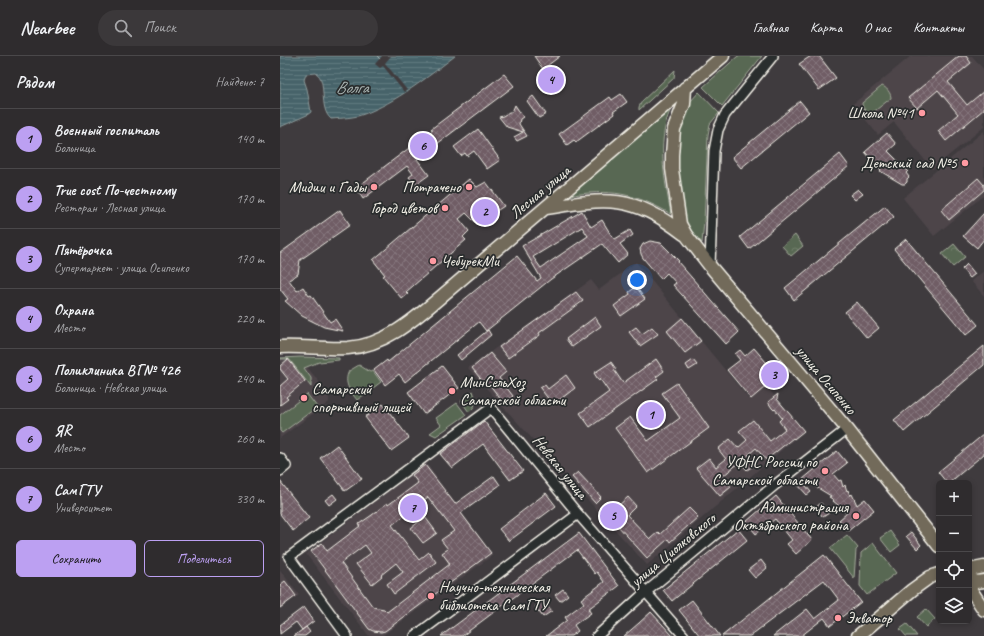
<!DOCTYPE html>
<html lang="ru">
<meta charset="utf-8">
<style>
:root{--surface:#2f2c2e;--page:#3b383a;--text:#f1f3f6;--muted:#a7a7aa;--line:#4a484a;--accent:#bca0f2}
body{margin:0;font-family:Caveat,sans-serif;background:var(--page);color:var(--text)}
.controls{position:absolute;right:12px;bottom:12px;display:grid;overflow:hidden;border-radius:6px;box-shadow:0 2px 6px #0003}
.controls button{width:36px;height:36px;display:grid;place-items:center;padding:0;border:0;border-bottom:1px solid var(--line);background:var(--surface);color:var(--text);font:20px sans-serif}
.you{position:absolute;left:357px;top:224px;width:14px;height:14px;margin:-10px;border:3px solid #fff;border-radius:50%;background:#1a73e8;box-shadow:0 0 0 6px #1a73e833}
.badge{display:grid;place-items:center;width:26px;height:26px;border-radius:50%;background:var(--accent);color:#111;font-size:13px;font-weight:700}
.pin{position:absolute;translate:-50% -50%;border:2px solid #fff;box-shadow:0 1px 4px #0006}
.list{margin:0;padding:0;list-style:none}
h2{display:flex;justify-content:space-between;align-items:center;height:52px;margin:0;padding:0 16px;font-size:17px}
h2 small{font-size:13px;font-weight:400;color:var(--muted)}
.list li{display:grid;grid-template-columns:26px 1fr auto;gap:12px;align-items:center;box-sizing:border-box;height:60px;padding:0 16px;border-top:1px solid var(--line)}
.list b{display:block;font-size:15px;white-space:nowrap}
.list p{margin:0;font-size:13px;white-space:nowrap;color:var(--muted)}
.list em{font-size:13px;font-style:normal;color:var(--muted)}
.actions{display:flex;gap:8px;padding:12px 16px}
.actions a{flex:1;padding:9px 0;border:1px solid var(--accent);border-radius:6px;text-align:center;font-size:14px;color:var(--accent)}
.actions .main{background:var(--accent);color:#111}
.icon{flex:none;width:22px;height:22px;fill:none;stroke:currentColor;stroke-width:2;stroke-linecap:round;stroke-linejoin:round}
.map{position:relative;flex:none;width:704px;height:580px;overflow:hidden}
header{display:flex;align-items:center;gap:24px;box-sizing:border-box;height:56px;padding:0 20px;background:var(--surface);border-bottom:1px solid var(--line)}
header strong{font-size:19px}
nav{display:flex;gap:22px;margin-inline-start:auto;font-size:14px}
.search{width:280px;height:36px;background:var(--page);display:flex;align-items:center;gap:10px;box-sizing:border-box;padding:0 14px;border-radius:22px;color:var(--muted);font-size:15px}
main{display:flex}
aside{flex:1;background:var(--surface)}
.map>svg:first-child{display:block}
</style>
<header>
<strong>Nearbee</strong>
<div class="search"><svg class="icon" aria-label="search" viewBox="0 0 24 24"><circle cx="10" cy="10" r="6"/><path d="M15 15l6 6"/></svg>Поиск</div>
<nav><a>Главная</a><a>Карта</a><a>О нас</a><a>Контакты</a></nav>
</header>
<main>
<aside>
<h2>Рядом<small>Найдено: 7</small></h2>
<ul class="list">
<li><span class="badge">1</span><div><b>Военный госпиталь</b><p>Больница</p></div><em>140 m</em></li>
<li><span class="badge">2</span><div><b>True cost По-честному</b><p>Ресторан · Лесная улица</p></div><em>170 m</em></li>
<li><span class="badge">3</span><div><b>Пятёрочка</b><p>Супермаркет · улица Осипенко</p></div><em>170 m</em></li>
<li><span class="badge">4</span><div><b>Охрана</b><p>Место</p></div><em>220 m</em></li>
<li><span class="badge">5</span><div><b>Поликлиника ВГ№ 426</b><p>Больница · Невская улица</p></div><em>240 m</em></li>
<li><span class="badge">6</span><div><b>ЯR</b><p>Место</p></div><em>260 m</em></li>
<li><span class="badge">7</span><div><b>СамГТУ</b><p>Университет</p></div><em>330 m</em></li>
</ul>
<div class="actions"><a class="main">Сохранить</a><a>Поделиться</a></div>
</aside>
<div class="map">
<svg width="704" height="580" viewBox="0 0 704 580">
<defs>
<pattern id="park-crowns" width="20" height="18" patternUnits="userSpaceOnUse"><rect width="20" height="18" fill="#586852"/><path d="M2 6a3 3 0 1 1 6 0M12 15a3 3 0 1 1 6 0" fill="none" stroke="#717e6b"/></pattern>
<pattern id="water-rules" width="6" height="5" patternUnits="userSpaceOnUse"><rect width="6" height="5" fill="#46636a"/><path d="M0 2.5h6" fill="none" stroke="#617a7f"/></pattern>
<pattern id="building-cross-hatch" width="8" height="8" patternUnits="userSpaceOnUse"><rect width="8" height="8" fill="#6f5d65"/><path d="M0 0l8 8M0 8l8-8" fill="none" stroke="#84757b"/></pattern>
</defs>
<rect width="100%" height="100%" fill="#3f3b3e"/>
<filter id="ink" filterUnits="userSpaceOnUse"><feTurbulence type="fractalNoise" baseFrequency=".025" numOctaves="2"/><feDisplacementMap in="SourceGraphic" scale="8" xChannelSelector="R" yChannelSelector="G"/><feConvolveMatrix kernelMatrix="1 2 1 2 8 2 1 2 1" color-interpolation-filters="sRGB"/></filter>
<g filter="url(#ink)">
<path fill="#4d454a" d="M631,0H692L704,14V71L652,113L614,66L598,79L573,48Z
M704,75V141L703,140L654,180L623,142Z
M356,206L469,343L486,330L524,375L367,509L188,312L311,224L319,234Z
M704,215V240L691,225Z
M19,301L49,338V346L0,382V302Z
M146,407L213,499L102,580H89L26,498Z
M0,514L19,539L0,553Z"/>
<path fill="#586852" stroke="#a6ac9d" d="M458,0H482L442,50L423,31Z
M395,14L394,22L359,54V51L362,45Z
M602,30C606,31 611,37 611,42L591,58C587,57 582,52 582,47Z
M419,36L439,57L430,68L428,79L424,166L422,187L408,171L404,162L399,133L397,79L409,47Z
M392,51C389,57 386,64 385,71C379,100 386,130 391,158C354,137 330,132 288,140Z
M20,301L59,302V304L39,306L24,312L31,322V331L9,303H0V302Z
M79,309L90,316L93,315L101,326L77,344C70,335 63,327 69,315Z
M193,335C197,345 197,349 189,356L181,345Z
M27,338L37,351L2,377L0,375V359Z
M177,347L186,359L156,380L150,377L161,369L156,362Z
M610,475L620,489L611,496L600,482Z
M567,479L578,492L576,494L574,522L550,492Z
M593,487L616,517L587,539L580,530L581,497Z
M646,553L655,563L646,571L637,561Z
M627,568L637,580H626L620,573Z"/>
<path fill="url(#park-crowns)" stroke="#a6ac9d" d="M515,179L523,190L511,200L502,190Z
M674,188L685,201L673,211L662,198Z"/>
<path fill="url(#water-rules)" stroke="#8c9c9c" d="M0,0H175C149,20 115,47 84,58C74,62 62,62 51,63C38,52 48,24 36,17L26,18L24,24L27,33L31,56L27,59L0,71Z"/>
<path fill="#3f3b3e" d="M102,0H111L105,7L127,34L124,36L103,10L100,12L95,8Z"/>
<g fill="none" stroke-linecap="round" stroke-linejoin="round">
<path stroke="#aeb8b6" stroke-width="1" stroke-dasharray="5 4" stroke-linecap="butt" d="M97,0L100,3"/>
</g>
<path fill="url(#building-cross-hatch)" stroke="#f4f1e8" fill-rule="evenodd" d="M254,0H280L263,13Z
M531,0H539L556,22L539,34L519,8Z
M679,0H686L691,7L668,26L687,49L704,35V53L666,85L658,75L678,58L658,34L637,52L628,42Z
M224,18L234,30L137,103L149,119L135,129L129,121L133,118L127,110L83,143L76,132L153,74L151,73Z
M341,38L347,46L333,56L334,58L296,86L294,84L287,89L279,78L330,41L332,44Z
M253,40L266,58L259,62L247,45Z
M520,45L529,56L461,112L452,101Z
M235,49L243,61L240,63L239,68L247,80L237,85L234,81L243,76L227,71L219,61L223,60L229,56H232Z
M198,73L220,104L207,113L194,95L187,100L185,97L181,100L174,91Z
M607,77L616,88L608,95L628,115L626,117L629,121L627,123V126L625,128H622L600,115L601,114L585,96Z
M560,98L569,110L469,193L460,181Z
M698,122L704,129V134L669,164L661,154Z
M189,123L197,131L206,126L224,150L197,168L186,157L179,163L189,175L183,181L186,184L126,236L128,238L122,243L103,220L105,219L93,204Z
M578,133L583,138L575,144L570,139Z
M605,150L614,161L514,244L505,232Z
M60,154L70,169L20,204L18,218L9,224L17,235L23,231L29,240L31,239L50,266L55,263L63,275L44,271L22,260L5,245L8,243L0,233V197Z
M302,155L311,171L322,164L333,182L335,183L350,174L353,179L340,188L348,198L338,207L322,188L271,223L206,275L199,266L125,326L119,318L105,329L94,314L107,304L108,306L237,200L257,225L261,222L242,190ZM302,171L308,180L261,212L253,201Z
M704,157V183L697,192L683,180Z
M626,183L698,269L686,279L614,193Z
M370,185L381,187L399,205L398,206L459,276L446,288L393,229L396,227L387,217L381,223L363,202L361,198L360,193L363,188Z
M687,208L695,218L690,222L682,213Z
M356,231L365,243L341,260L334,250L350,238L349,236Z
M296,236L303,245L259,277L260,279L228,302L219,291Z
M577,246L599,272L587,282L565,256Z
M315,261L321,270L292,291L286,283Z
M402,262L421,285L405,297L387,275Z
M356,271L362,278L372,271L378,278L360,290L349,276Z
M208,274L211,279L181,304L177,299Z
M704,290V309L624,376L614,364Z
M474,292L498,320L471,343L447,314L460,304L455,298L460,294L465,300Z
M210,297L226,316L219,322L233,340L224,348L210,329L207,331L192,312Z
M8,303L25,325L6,341L8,343L0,349V330L8,323L0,313V310Z
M376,303L384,315L376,321L378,323L310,371L300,357L329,336L320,323L319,325L314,317L331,306L336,313L334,314L343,327Z
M413,304L417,309L409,314L406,309Z
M162,310L179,332L144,358L128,336Z
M286,319L295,332L273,349L260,332L265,329L268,333Z
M397,327L429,372L368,417L335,372L350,361L368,385L400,362L382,337Z
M498,338L497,343L524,375L514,383L513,382L486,404L476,392L468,399L476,408L467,414L460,406L443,420L451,431L440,440L416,412L429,402L436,411L446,403L438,393L450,383L458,392L467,384L459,375L473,364L490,385L505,373L499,365L502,362L495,353L494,354L492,352L488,346Z
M103,348L129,382L111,395L85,361Z
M204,365L243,415L230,424L203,388L172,412L160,398Z
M704,378V398L669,427H667L658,416Z
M57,389L82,423L65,435L40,402Z
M557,395L567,407L553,418L559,425L561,424L563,431L565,429L567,435L568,434L570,440L572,438L577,449L585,443L594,454L568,475L559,464L567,457L557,451L558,449L553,445L554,444L549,441L551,440L523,423Z
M145,409L175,448L214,420L220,429L181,457L211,497L105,575L101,576L93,575L89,573L31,495L42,487L47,495L80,470L79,468L92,459L107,447L108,449L138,427L132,419ZM148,441L174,475L161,484L168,493L162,497L170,508L107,556L104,553L93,551L61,507L85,489L91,497L76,508L92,528L102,520L101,519L116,507L123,516L107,528L114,538L156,506L149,496L139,504L112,469Z
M298,416L321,441L315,447L292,421Z
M521,424L531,436L527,439L517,428Z
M0,425L29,462L13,475L0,458Z
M266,437L276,450L229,485L219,473Z
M53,438L57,443L49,449L45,444Z
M496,440L532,484L516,498L507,488L512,484L495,463L476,478L466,466Z
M348,441L356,450L347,459L370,483L378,476L380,478L409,452L418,461L390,486L388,483L367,502L328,459Z
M541,447L549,457L543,461L535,452Z
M145,461L157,477L143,487L131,472Z
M458,473L467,484L392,545L383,534Z
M631,476L641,489L637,493L626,480Z
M299,477L339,530L308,553L311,557L294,569L298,575L291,580H266L287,564L285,561L304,547L301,543L324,526L317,516L315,518L297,494L182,580H161Z
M544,499L581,546L550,570L544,562L521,580H493L527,553L535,563L559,544L544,524L470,580H442Z
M481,504L487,512L475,522L468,514Z
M5,525L16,540L0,552V529Z
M283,533L288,539L280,545L275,539Z
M263,544L272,555L263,561L255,551Z
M412,544L440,580H420L399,554Z
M24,551L34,565L22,574L16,566L0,578V569Z
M371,556L393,580H344L359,567Z
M26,571L30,576L25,580H14Z"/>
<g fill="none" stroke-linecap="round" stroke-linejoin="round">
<g stroke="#f4f1e8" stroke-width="12">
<path id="minor" d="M430,210L434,95L438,74L445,59L493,0
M0,402L6,410L0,415
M67,580L9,501L211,352L298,458L404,580
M135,580L298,458
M317,580L360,541L495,429L567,373"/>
</g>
<g stroke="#f4f1e8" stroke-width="15">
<path id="major" d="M405,32L404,48L394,73L392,99V113L400,168L406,179L430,210L567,373L659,490
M266,152C327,142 352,138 404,178
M0,291C22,290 45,293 68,292C109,289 140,258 170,233L443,0
M689,514L704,511
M689,522L696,526L704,525
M689,531L704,554
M578,580L632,534L650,521L659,518"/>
</g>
<use href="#minor" stroke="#2a2d2e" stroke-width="9"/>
<use href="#major" stroke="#726b5a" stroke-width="12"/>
</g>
</g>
<g fill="#ff9aa2" stroke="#2a2d2e" stroke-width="1.5">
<circle cx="642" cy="57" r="4"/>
<circle cx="685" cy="107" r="4"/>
<circle cx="94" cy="131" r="4"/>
<circle cx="189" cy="131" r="4"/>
<circle cx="165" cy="152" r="4"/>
<circle cx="153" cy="205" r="4"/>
<circle cx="172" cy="335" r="4"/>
<circle cx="24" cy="342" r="4"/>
<circle cx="545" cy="415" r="4"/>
<circle cx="576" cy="460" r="4"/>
<circle cx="151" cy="540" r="4"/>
<circle cx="558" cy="562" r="4"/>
</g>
<g text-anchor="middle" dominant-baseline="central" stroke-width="3.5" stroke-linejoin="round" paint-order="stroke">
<g font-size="16" fill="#f4f1e8" stroke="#2a2d2e" text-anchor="end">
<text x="634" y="57">Школа №41</text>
<text x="677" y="107">Детский сад №5</text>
<text x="86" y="131">Мидии и Гады</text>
<text x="181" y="131">Потрачено</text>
<text x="157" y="152">Город цветов</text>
<text x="161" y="205" text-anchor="start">ЧебурекМи</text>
<text x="180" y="326" text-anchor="start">МинСельХоз<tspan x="180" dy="18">Самарской области</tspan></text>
<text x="32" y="333" text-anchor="start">Самарский<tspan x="32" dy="18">спортивный лицей</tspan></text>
<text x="537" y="406">УФНС России по<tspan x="537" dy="18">Самарской области</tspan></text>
<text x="568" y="451">Администрация<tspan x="568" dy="18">Октябрьского района</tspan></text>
<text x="159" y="531" text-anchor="start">Научно-техническая<tspan x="159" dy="18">библиотека СамГТУ</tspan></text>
<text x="566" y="562" text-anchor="start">Экватор</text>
</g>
<g font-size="16" fill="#f4f1e8" stroke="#2a2d2e">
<text transform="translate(260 136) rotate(-40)">Лесная улица</text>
<text transform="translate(546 324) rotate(50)">улица Осипенко</text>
<text transform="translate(280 411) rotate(51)">Невская улица</text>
<text transform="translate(393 494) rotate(-40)">улица Циолковского</text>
</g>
<g font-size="17" font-style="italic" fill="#aeb8b6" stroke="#2a2d2e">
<text x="72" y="31">Волга</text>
</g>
</g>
</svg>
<div class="controls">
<button>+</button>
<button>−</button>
<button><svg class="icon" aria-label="locate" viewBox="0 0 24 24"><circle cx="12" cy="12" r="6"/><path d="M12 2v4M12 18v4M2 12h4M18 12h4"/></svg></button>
<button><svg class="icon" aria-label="layers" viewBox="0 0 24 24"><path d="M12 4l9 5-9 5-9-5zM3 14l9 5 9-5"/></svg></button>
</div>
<div class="you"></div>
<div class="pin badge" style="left:371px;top:359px">1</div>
<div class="pin badge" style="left:205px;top:156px">2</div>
<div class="pin badge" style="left:494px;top:319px">3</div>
<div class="pin badge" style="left:271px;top:24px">4</div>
<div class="pin badge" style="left:333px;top:460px">5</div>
<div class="pin badge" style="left:143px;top:90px">6</div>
<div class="pin badge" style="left:133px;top:452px">7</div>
</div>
</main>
